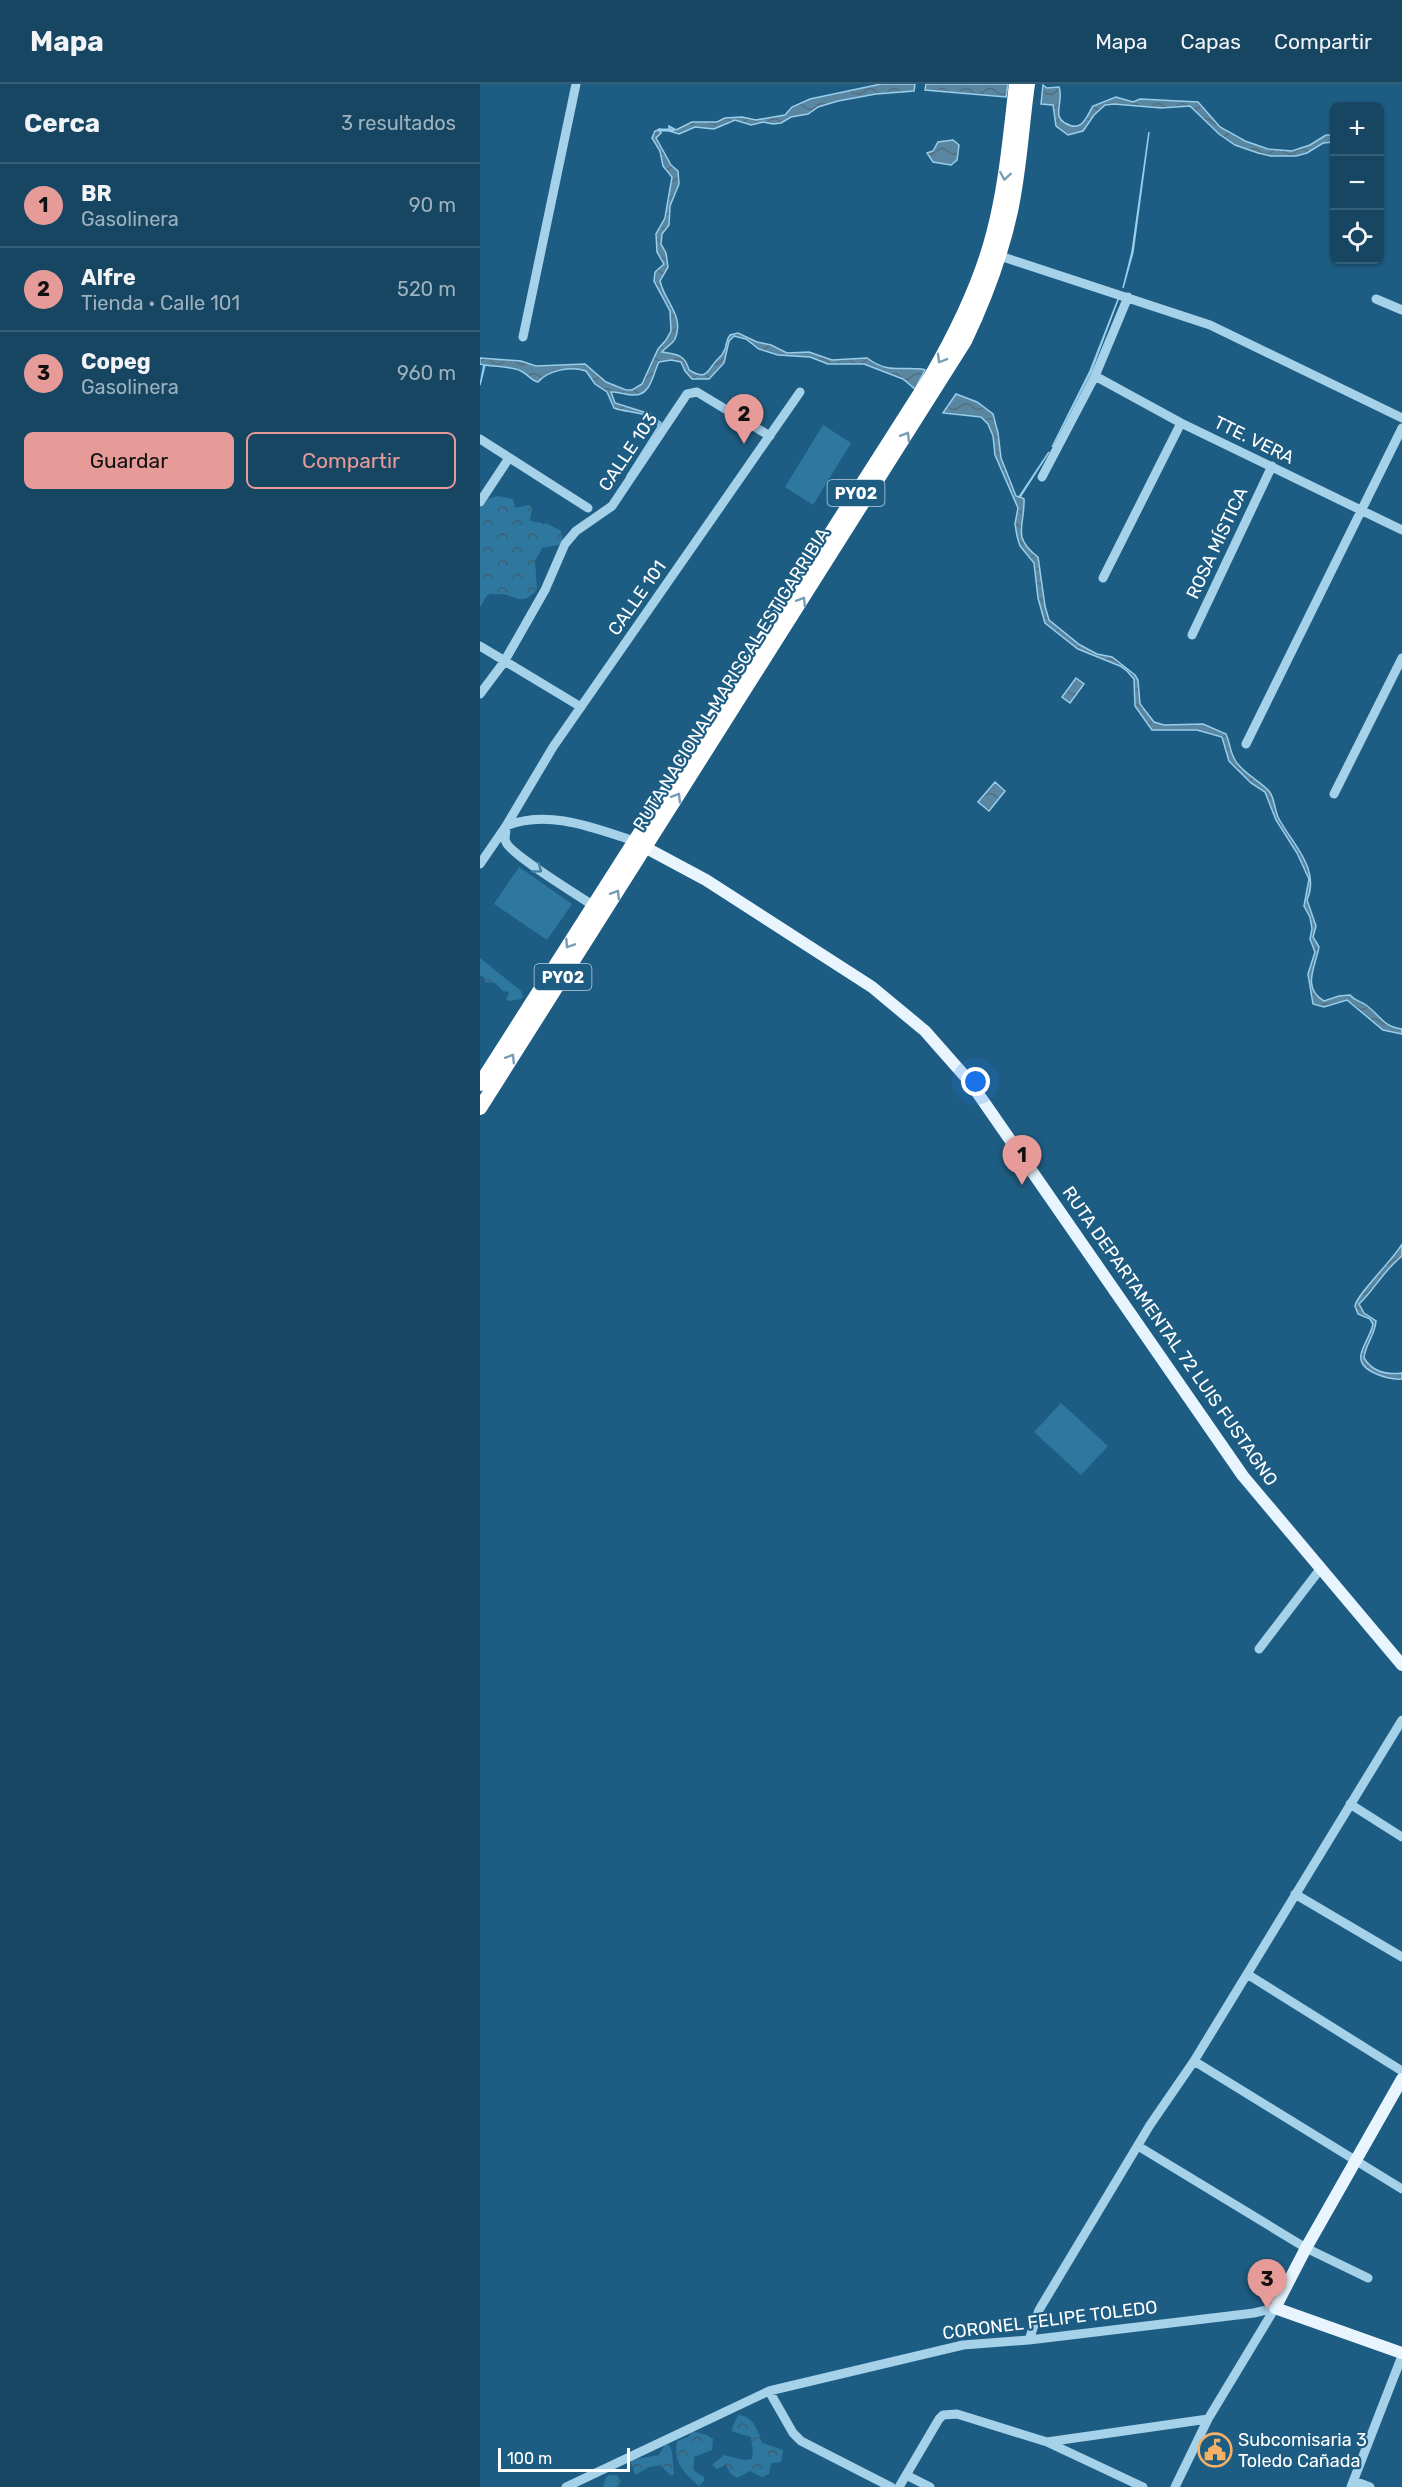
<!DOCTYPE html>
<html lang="es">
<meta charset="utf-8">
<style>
:root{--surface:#164662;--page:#1f4d68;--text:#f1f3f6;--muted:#9eb1be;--line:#355e77;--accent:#e69b98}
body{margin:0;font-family:Rubik,sans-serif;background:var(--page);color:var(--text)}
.controls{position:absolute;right:18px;top:18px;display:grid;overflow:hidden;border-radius:9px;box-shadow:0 2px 4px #0004}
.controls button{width:54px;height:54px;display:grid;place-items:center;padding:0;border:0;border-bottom:2px solid var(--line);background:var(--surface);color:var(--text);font:30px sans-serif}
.scale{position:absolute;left:18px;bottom:15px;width:132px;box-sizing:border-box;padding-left:6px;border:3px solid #fff;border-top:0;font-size:16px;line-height:21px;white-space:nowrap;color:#fff;-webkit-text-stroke:4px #1e5d83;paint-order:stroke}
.you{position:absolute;left:496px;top:998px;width:21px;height:21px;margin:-15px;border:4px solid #fff;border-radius:50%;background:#1a73e8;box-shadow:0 0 0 9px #1a73e833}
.badge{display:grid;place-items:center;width:39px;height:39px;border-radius:50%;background:var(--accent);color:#111;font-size:20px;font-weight:700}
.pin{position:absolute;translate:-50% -50px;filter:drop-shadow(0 2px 3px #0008)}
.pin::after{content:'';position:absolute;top:32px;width:21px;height:18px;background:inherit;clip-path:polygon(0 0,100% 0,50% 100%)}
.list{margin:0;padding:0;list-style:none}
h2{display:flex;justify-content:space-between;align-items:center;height:78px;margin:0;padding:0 24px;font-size:26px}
h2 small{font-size:20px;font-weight:400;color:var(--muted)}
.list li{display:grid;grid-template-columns:39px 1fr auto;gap:18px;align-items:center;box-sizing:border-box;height:84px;padding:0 24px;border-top:2px solid var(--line)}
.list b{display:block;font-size:22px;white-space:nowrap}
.list p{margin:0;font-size:20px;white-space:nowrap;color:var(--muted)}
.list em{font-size:20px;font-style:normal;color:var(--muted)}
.actions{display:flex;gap:12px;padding:18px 24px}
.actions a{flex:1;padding:14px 0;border:2px solid var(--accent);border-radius:9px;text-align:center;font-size:21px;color:var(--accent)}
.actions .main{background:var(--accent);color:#111}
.icon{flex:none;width:33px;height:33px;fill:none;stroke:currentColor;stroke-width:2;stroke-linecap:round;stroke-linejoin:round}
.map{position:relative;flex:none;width:922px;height:2403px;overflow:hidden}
header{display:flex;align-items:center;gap:36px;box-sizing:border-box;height:84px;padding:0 30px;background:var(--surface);border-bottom:2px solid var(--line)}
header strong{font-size:28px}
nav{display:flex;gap:33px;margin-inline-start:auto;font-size:21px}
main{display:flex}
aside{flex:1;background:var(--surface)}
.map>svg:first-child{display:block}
</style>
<header>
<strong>Mapa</strong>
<nav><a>Mapa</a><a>Capas</a><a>Compartir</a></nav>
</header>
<main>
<aside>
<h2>Cerca<small>3 resultados</small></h2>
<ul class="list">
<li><span class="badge">1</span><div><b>BR</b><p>Gasolinera</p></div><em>90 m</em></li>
<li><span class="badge">2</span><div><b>Alfre</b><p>Tienda · Calle 101</p></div><em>520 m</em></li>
<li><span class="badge">3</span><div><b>Copeg</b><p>Gasolinera</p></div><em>960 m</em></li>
</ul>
<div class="actions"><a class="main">Guardar</a><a>Compartir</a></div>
</aside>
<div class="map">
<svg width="922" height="2403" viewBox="0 0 922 2403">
<defs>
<pattern id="forest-crowns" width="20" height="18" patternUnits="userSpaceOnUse" patternTransform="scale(1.5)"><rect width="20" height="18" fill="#2e779f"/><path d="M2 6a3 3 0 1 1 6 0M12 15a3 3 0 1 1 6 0" fill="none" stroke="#3e5f71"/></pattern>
<pattern id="water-waves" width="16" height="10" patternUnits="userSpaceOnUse" patternTransform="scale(1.5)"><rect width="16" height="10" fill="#5986a1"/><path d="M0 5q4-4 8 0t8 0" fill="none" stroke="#546f7f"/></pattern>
</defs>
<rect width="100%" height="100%" fill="#1e5d83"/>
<path fill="url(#forest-crowns)" d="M18,412L33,415L35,424L49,421L52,423L50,437L68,440L81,447L83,455L79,461L62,464L55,477L57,506C39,524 37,510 18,510C14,510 11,509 8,511C4,514 3,520 0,523V424L8,415Z
M0,874L41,907L43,913L41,915L29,917L26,915L29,908L23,907L15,899L5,898L4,893L0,892Z
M258,2331C273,2332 278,2346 282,2359L303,2366L301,2378L291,2379L289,2390L282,2393L270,2387L257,2394L251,2390L246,2381L237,2385L232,2381L244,2371L263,2376L272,2375L273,2368L271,2353L251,2347Z
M212,2347L227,2351L233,2355L232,2366L214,2373V2387L224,2393V2397L219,2402C204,2389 193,2379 197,2357L208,2353Z
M185,2361H189L192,2368L194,2391H190L180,2381L169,2383L155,2391L150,2376L179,2371Z
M130,2391H137L141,2397L137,2403H123L126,2393Z"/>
<path fill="#2e779f" d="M343,341L371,359L333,421L305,403Z
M39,783L92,820L67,856L14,820Z
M581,1319L628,1362L601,1391L554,1348Z"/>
<path fill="url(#water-waves)" stroke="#98ceeb" stroke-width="1.5" d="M401,0H435L434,7L396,10L358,17L338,23L328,30L311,33L301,39L293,40L283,38L271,41L255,36L234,45L215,43L199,50L189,47V42L196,46L212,38H237L245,34L262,33L276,36L305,31L312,23L330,15Z
M446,0H528L526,13L445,6Z
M563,1L567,4L579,3C583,13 577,22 579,32C580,36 582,37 585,39C602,49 606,34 613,22L636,13L653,18L660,15L718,18L740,43L765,57L788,65L812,67L830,61L846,51H854V58L843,59L827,69L816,72H791L778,69L755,61L739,50L710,22L681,24L634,20L625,21L614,31L603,47L588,51L576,42L573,21L561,20Z
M180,45L181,49L176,54L191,81L198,87L199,100L190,122L189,141L182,150L181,160L186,169L188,183L180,197C184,217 205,232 195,255C192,261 186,262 182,268C197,270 205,271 209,286C227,297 227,287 236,277C240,273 243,271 245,265C247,259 246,256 250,251L258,249L277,258L291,261L307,269L329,268L352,276L387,274C407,289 419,283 442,285L445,286L435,305L423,295L384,280H348L330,273L298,271L279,265L266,255L254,252L249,257L244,279L229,295H212L205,287L201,278L191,276L179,278C173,289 171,311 155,311C147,312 139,307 131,308L135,319L170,330L181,339L148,393L147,392L178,343V339C167,327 147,329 134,324L127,308L115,300L106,287C91,282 68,286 58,298C50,296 48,290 41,287C30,282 17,283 5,281L0,301L4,281L0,280V274L41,277L56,282L105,280L126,298L146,306H152L162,300L178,265L186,256L191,247L190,227L174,197L175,188L184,180L177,168L176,150L185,134L192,93L183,82L180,67L172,54L175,47Z
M669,48L653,168L643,204L652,168Z
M473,56L479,61L477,76L471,81L453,78L447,69L453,67L458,58Z
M639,213L611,288L572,363L610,287Z
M476,310L497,318L513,330L518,349L521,374L536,412L539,413L569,368L540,413L544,415C545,442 531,453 558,473L565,522L569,536L600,561L617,570L632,573L655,591L658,596L660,620L674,638L684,641L723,640L746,650C750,659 750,668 755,676C761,688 779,696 789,707C795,715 794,724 798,733C811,759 841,784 827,816L836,842L833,853L839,863C836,881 821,904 844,917L859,912L870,911C875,917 880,917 886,921C900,931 903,943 922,945V950L903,946L867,916L844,923L833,920L828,890L835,868L830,855L832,845L830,833L824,822L829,795L817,769L796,736L785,708L771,699L749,677L742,653L717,646H672L655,622L654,595L647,587L640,582L598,565L565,539L558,514L554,479L540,462L537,452L535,440L538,424L515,371L513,352L508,340L501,333L463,329Z
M596,594L604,600L590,619L582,613Z
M515,698L525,707L509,727L498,718Z
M922,1160V1172C903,1187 895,1205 879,1220L884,1229L896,1237C895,1251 885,1261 884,1274C893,1289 907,1291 922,1289V1295C910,1296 878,1288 881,1271C883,1260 891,1251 893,1240L890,1235L878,1230L875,1222C876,1211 914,1175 922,1160Z"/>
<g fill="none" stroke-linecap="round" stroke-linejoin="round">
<path stroke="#98ceeb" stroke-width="3" d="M179,46H193"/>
<path stroke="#a5d1e9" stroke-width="9" d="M520,172L730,241L922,334
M896,215L922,226
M43,253L96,0
M615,292L701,339L922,446
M0,355L108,424
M562,393L615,292L648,213
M0,418L29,374
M623,494L701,339
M712,551L792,382
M0,562L101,623
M0,610L24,578L65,506L85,460L96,447L132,422L207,310L217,308L290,352
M766,660L922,344
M854,710L922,574
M26,742C68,725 114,744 154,757
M26,744C26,749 24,755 26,758C30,770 99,812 114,822
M0,780L26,742L73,663L320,308
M779,1565L841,1484
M870,1720L922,1753
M815,1810L922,1873
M767,1890L922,1987
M714,1977L922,2105
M658,2062L826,2164L888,2194
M549,2256L559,2226L670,2041L714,1977L922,1636
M289,2307L313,2349L321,2357L411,2403
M567,2358L728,2335
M426,2391L450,2403
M874,2397L890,2403
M86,2403L289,2307L483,2261L549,2256L774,2229L795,2224
M419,2403L459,2335L463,2331L477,2330L567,2358L663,2403
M695,2403L728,2335L795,2224
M871,2403L922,2272"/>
<path stroke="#e8f5fe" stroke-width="12" d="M157,759L226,796L392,903L445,947L490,998L763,1392L922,1581
M922,1995L826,2164L795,2224L922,2269"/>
<path stroke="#fff" stroke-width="14" d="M0,1000L451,292C477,247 500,200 513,150C526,101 530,50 536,0
M0,1024L485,257C505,215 521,173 531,127C540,86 542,42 548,0"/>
</g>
<defs><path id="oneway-chevron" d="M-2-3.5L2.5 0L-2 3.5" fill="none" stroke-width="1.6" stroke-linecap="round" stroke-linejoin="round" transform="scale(1.5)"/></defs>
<g stroke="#789eb5">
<use href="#oneway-chevron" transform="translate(525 92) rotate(99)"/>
<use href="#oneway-chevron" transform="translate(461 275) rotate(120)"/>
<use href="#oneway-chevron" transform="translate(426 352) rotate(-58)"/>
<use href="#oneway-chevron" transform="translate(322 517) rotate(-58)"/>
<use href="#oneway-chevron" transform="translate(197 713) rotate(-58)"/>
<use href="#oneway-chevron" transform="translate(136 810) rotate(-58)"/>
<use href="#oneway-chevron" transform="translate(89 860) rotate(123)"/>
<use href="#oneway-chevron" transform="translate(31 974) rotate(-58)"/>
</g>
<use stroke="#4680a2" href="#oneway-chevron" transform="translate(58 785) rotate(36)"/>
<defs>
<g id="civic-ring" transform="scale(1.725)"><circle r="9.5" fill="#1e5d83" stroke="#f8b164" stroke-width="1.5"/><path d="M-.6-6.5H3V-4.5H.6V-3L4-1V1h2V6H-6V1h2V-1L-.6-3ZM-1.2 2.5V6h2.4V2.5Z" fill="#f8b164"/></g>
</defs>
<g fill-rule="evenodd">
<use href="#civic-ring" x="735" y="2366"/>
</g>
<g text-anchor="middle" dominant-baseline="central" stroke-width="4.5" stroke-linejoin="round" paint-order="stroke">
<g fill="#1e5d83" stroke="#bcceda" stroke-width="1.5">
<rect x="347.5" y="396" width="57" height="26" rx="4.5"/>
<rect x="54.5" y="880" width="57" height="26" rx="4.5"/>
</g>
<g font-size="16" font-weight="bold" fill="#fff">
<text x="376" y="409">PY02</text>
<text x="83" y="893">PY02</text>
</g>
<g font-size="18" fill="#fff" stroke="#1e5d83">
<text transform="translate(774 356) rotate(26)">TTE. VERA</text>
<text transform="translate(148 368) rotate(-56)">CALLE 103</text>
<text transform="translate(737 459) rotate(-65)">ROSA MÍSTICA</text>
<text transform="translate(157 514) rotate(-55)">CALLE 101</text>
<text transform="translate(251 595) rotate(-58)">RUTA NACIONAL MARISCAL ESTIGARRIBIA</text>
<text transform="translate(690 1252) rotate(55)">RUTA DEPARTAMENTAL 72 LUIS FUSTAGNO</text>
<text transform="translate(570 2236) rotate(-7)">CORONEL FELIPE TOLEDO</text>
</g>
<g font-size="18" fill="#fff" stroke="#1e5d83" text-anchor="start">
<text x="758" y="2356">Subcomisaria 3<tspan x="758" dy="21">Toledo Cañada</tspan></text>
</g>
</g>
</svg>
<div class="controls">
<button>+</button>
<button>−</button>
<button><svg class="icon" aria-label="locate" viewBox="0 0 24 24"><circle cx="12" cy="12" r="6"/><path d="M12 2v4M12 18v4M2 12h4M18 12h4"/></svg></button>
</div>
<div class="scale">100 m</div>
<div class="you"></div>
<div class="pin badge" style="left:542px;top:1101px">1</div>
<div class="pin badge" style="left:264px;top:360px">2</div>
<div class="pin badge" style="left:787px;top:2225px">3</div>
</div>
</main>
